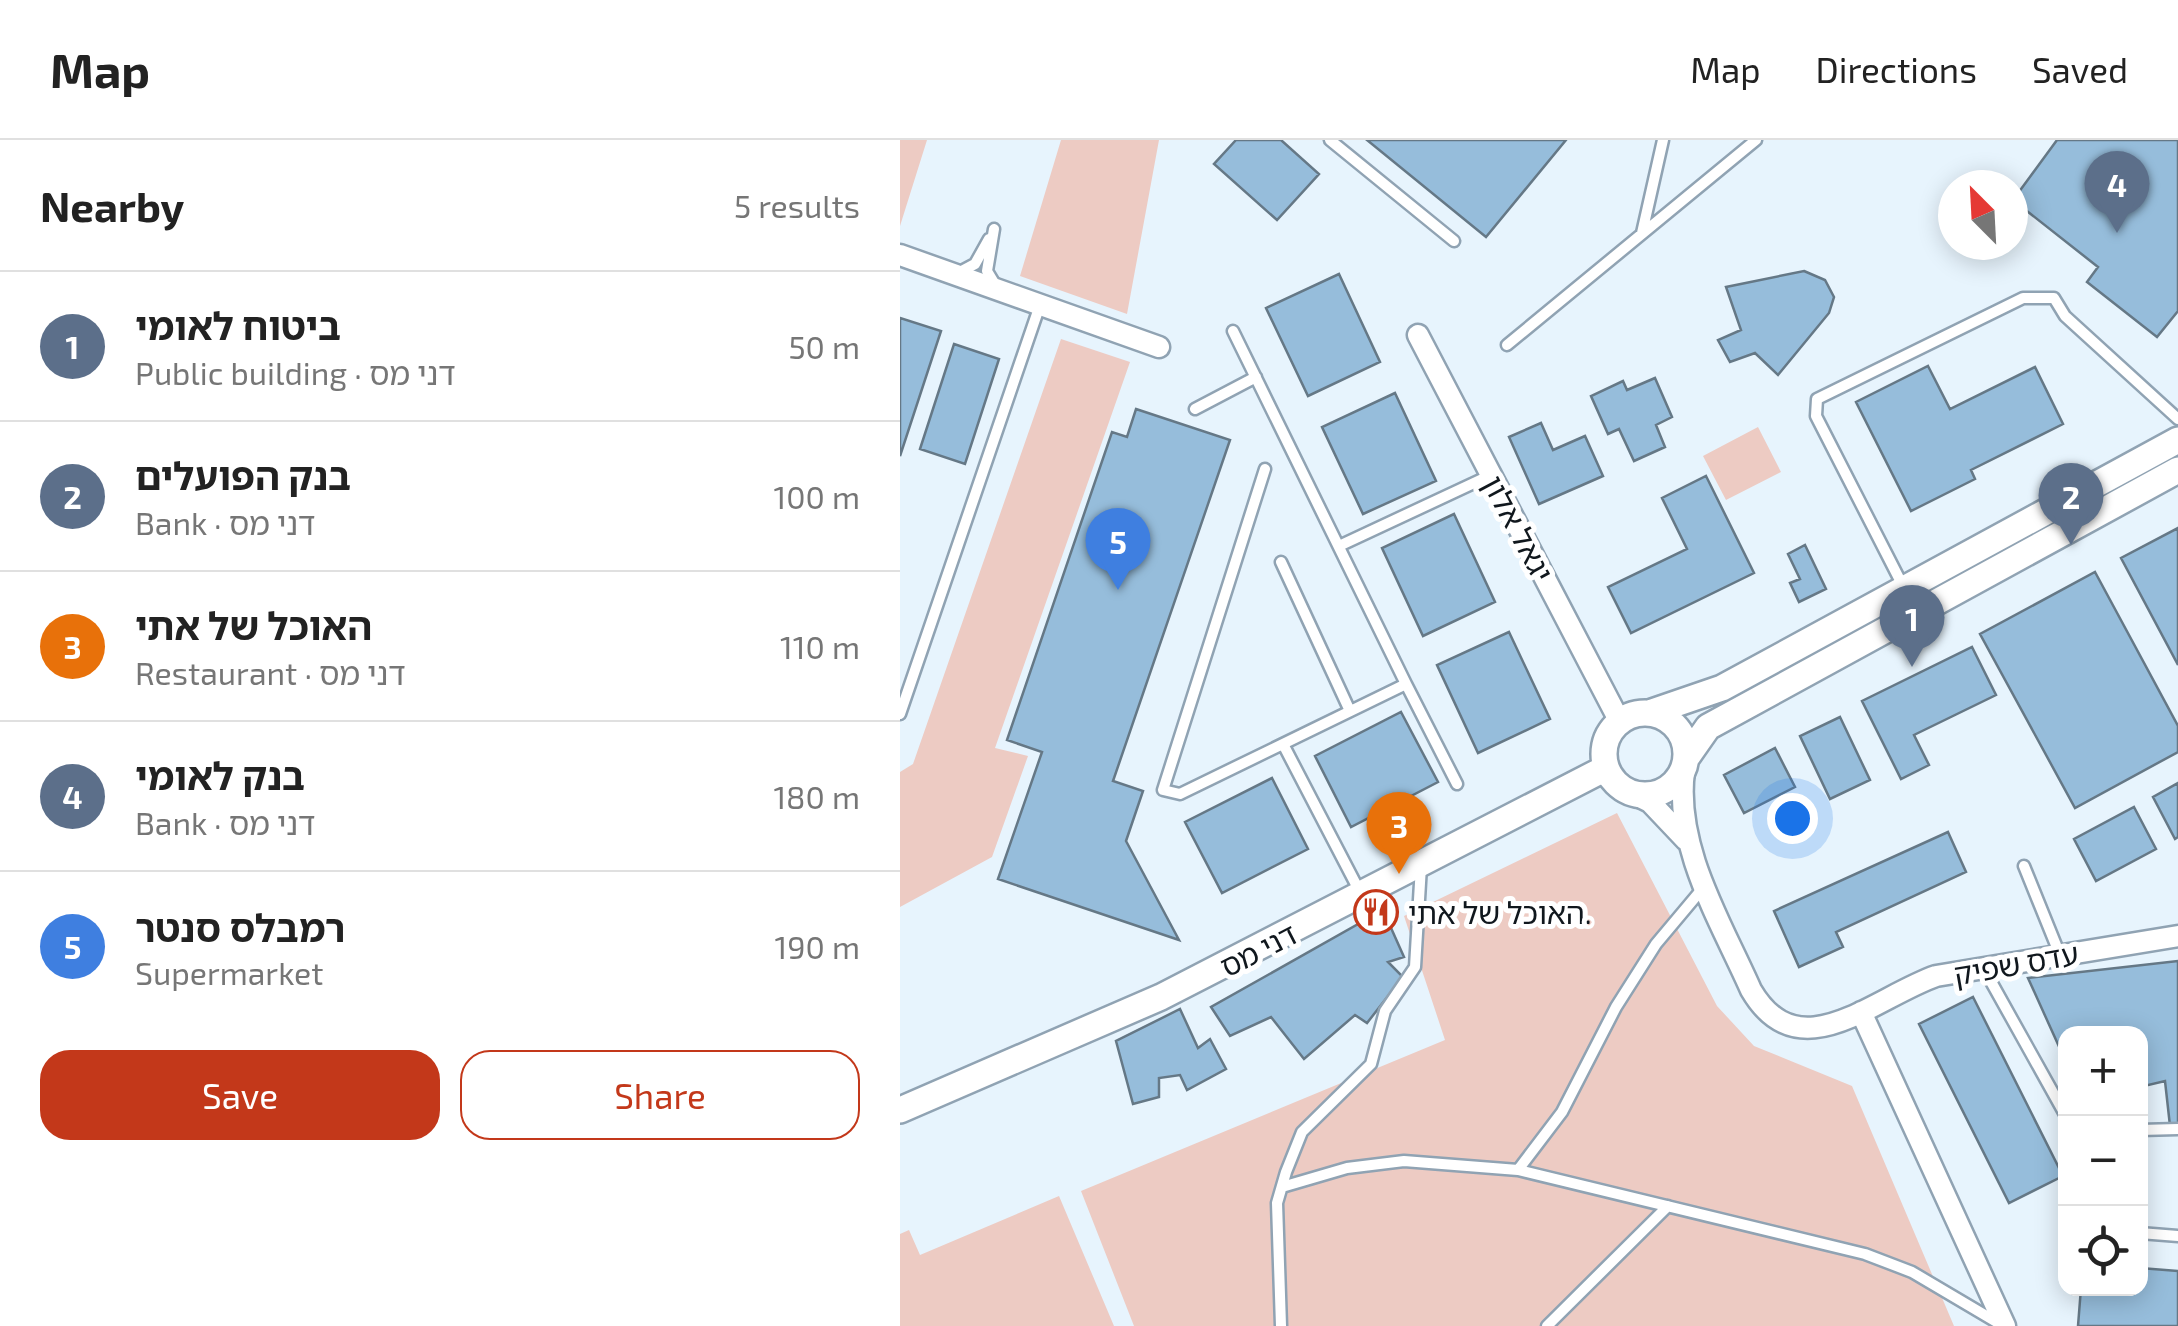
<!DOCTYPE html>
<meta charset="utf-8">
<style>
:root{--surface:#fff;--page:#f2f2f2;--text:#222;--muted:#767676;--line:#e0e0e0;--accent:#c3381a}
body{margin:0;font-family:"Exo 2","Noto Sans Hebrew",sans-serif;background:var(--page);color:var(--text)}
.controls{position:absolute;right:30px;bottom:30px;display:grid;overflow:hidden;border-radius:20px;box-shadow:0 5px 25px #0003}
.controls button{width:90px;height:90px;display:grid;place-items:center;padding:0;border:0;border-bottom:2px solid var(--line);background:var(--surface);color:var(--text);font:50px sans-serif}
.compass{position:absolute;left:1038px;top:30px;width:90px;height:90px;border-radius:50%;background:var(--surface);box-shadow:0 5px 25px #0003;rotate:336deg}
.you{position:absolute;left:892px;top:678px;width:35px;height:35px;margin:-25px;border:8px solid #fff;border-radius:50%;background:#1a73e8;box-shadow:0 0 0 15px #1a73e833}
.badge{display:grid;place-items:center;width:65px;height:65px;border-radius:50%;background:var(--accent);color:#fff;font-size:32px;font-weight:700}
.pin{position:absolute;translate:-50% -82px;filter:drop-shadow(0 2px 5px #0008)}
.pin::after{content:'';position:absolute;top:52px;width:35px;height:30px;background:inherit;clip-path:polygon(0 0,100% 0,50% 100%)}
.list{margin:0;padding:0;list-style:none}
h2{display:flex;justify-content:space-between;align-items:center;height:130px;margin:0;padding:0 40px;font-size:42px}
h2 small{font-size:32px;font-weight:400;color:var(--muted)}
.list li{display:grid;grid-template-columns:65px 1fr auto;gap:30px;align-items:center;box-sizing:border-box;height:150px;padding:0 40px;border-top:2px solid var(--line)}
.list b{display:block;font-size:38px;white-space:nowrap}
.list p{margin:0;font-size:32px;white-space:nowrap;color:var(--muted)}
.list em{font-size:32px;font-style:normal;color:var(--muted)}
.actions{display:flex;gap:20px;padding:30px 40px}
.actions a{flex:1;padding:22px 0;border:2px solid var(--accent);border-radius:30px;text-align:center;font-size:35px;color:var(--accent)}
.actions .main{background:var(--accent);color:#fff}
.icon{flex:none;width:55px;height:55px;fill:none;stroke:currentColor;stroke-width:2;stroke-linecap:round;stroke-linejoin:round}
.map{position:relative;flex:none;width:1278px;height:1186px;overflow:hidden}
header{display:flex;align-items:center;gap:60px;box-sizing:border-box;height:140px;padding:0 50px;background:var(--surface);border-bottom:2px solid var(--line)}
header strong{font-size:48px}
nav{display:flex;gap:55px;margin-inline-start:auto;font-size:35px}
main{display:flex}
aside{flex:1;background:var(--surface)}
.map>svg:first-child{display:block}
</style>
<header>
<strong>Map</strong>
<nav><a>Map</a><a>Directions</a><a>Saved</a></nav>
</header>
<main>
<aside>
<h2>Nearby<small>5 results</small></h2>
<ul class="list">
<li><span class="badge" style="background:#5c6f8a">1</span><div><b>ביטוח לאומי</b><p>Public building · דני מס</p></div><em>50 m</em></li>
<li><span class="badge" style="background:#5c6f8a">2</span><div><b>בנק הפועלים</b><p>Bank · דני מס</p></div><em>100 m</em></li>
<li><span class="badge" style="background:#e8710a">3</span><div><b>האוכל של אתי</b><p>Restaurant · דני מס</p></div><em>110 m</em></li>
<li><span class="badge" style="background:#5c6f8a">4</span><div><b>בנק לאומי</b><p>Bank · דני מס</p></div><em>180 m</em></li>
<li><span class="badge" style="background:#3f7fe0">5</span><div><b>רמבלס סנטר</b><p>Supermarket</p></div><em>190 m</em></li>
</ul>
<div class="actions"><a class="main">Save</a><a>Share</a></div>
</aside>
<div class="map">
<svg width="1278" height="1186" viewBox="0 0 1278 1186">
<rect width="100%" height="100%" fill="#e7f4fd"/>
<path fill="#edcbc3" d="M0,0H27L0,86Z
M161,0H259L227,174L120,136Z
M161,199L230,222L95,608L128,616L92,717L0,767V632L13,624Z
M858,287L881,332L826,360L803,316Z
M717,673L817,866L854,906L952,946L1054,1186H234L181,1051L545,900L504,776Z
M159,1056L214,1186H0V1094L9,1090L20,1115Z"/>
<path fill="#96bddb" stroke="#657886" stroke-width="2.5" d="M336,0H381L419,34L377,80L314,24Z
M467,0H666L586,97Z
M1157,0H1278V171L1257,197L1187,142L1198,127L1113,60Z
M904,131L925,140L934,157L929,173L878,235L855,213L830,222L818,200L841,190L826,147Z
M439,134L480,222L408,256L366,168Z
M0,178L41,191L0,316Z
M54,204L99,219L65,324L20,309Z
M1028,226L1050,269L1135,227L1163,284L1071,330L1075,339L1011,371L956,262Z
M755,238L772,277L756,285L765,307L734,321L719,289L708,294L691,256L723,241L727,250Z
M495,253L536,341L463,374L422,287Z
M236,269L330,300L213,641L243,651L226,701L279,800L98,739L142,612L107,600L212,292L227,297Z
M641,283L653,310L685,296L703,336L639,364L609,297Z
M806,336L854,433L731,493L708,447L787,409L762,358Z
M554,374L595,462L523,496L482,408Z
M1278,388V525L1221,418Z
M905,405L926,449L899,462L890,443L900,439L888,414Z
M1195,432L1278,586V612L1175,668L1080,494Z
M609,492L650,579L578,613L537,525Z
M1072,507L1096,555L1014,595L1029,625L1001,639L962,561Z
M501,572L538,642L451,687L415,616Z
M940,577L970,640L930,659L900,596Z
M875,608L895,647L844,673L824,635Z
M372,638L408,709L322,753L285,682Z
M1278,643V697L1275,699L1253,657Z
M1234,667L1256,709L1196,741L1174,699Z
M1048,692L1066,732L936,792L943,807L899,827L874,771Z
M483,770L504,817L488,822L503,837L467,883L455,875L404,919L371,877L330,896L311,867Z
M1278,821V984L1270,986L1265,941L1240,947V894H1166V922L1128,838Z
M1073,857L1163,1036L1109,1063L1019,884Z
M280,869L298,908L310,899L326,929L287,950L280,935L259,938V957L233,964L216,901Z
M1240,1128L1278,1131V1186H1178L1181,1148H1240Z"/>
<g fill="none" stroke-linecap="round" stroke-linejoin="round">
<g stroke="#90a3b3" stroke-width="15">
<path id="service" d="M430,0L554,101
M94,89L87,131L96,146
M742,93L763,0
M58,133L75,124L89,99
M333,191L506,544L280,654L263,650L365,329
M607,205L856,0
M295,269L356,237
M439,406L591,335
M381,422L450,571
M1004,448L916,276L917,259L1123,158H1154L1165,176L1278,279
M506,544L557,644
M0,574L140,165
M383,604L461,754
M1124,726L1160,815
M1084,829L1166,976
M1240,990L1278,989
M618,1030L662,972L716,867L756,804L803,748
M382,1047L447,1028L504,1021L618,1030L965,1114L1012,1132L1100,1184
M1240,1093L1278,1096
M381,1186L377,1063L386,1032L402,992L471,924L485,871L515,827L521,726
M647,1186L768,1066"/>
</g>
<g stroke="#90a3b3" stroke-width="25">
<path id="minor" d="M0,115L259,207
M518,195L720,582
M784,631C774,707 821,782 851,850C899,932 973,858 1036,836L1278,796
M734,654L750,662L786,700
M961,872L1105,1186"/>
</g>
<g stroke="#90a3b3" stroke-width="30">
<path id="tertiary" d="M752,572L822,548L1278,300
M704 614a41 41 0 1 1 82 0a41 41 0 1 1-82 0Z
M787,617L808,587L1278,330
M0,970L261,857L706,628"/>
</g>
<use href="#service" stroke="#fff" stroke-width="10"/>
<use href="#minor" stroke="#fff" stroke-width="20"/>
<use href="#tertiary" stroke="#fff" stroke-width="25"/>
</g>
<defs>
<g id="restaurant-ring" transform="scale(2.25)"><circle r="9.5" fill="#fff" stroke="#c3381a" stroke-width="1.5"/><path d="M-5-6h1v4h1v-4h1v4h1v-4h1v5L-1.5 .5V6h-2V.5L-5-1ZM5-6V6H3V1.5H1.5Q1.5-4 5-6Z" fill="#c3381a"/></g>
</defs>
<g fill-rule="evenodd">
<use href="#restaurant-ring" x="476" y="772"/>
</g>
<g text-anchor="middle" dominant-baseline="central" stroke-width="10" stroke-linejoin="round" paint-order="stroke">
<g font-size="30" fill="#10171d" stroke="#fff">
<text transform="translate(619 388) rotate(62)">יגאל אלון</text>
<text transform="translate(358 809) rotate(-27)">דני מס</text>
<text transform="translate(1116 823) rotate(-10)">עדס שפיק</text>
</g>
<g font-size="30" fill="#10171d" stroke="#fff" text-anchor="start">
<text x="508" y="772">האוכל של אתי.</text>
</g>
</g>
</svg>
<div class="controls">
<button>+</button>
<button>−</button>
<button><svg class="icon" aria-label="locate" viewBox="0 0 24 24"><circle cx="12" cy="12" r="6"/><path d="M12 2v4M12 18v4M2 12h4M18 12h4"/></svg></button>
</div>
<svg class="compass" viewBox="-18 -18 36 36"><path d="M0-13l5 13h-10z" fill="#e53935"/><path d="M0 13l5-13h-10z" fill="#767676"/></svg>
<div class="you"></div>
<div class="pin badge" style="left:1012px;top:527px;background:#5c6f8a">1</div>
<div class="pin badge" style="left:1171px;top:405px;background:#5c6f8a">2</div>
<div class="pin badge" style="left:499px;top:734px;background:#e8710a">3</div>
<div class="pin badge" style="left:1217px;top:93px;background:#5c6f8a">4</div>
<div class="pin badge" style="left:218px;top:450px;background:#3f7fe0">5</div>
</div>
</main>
